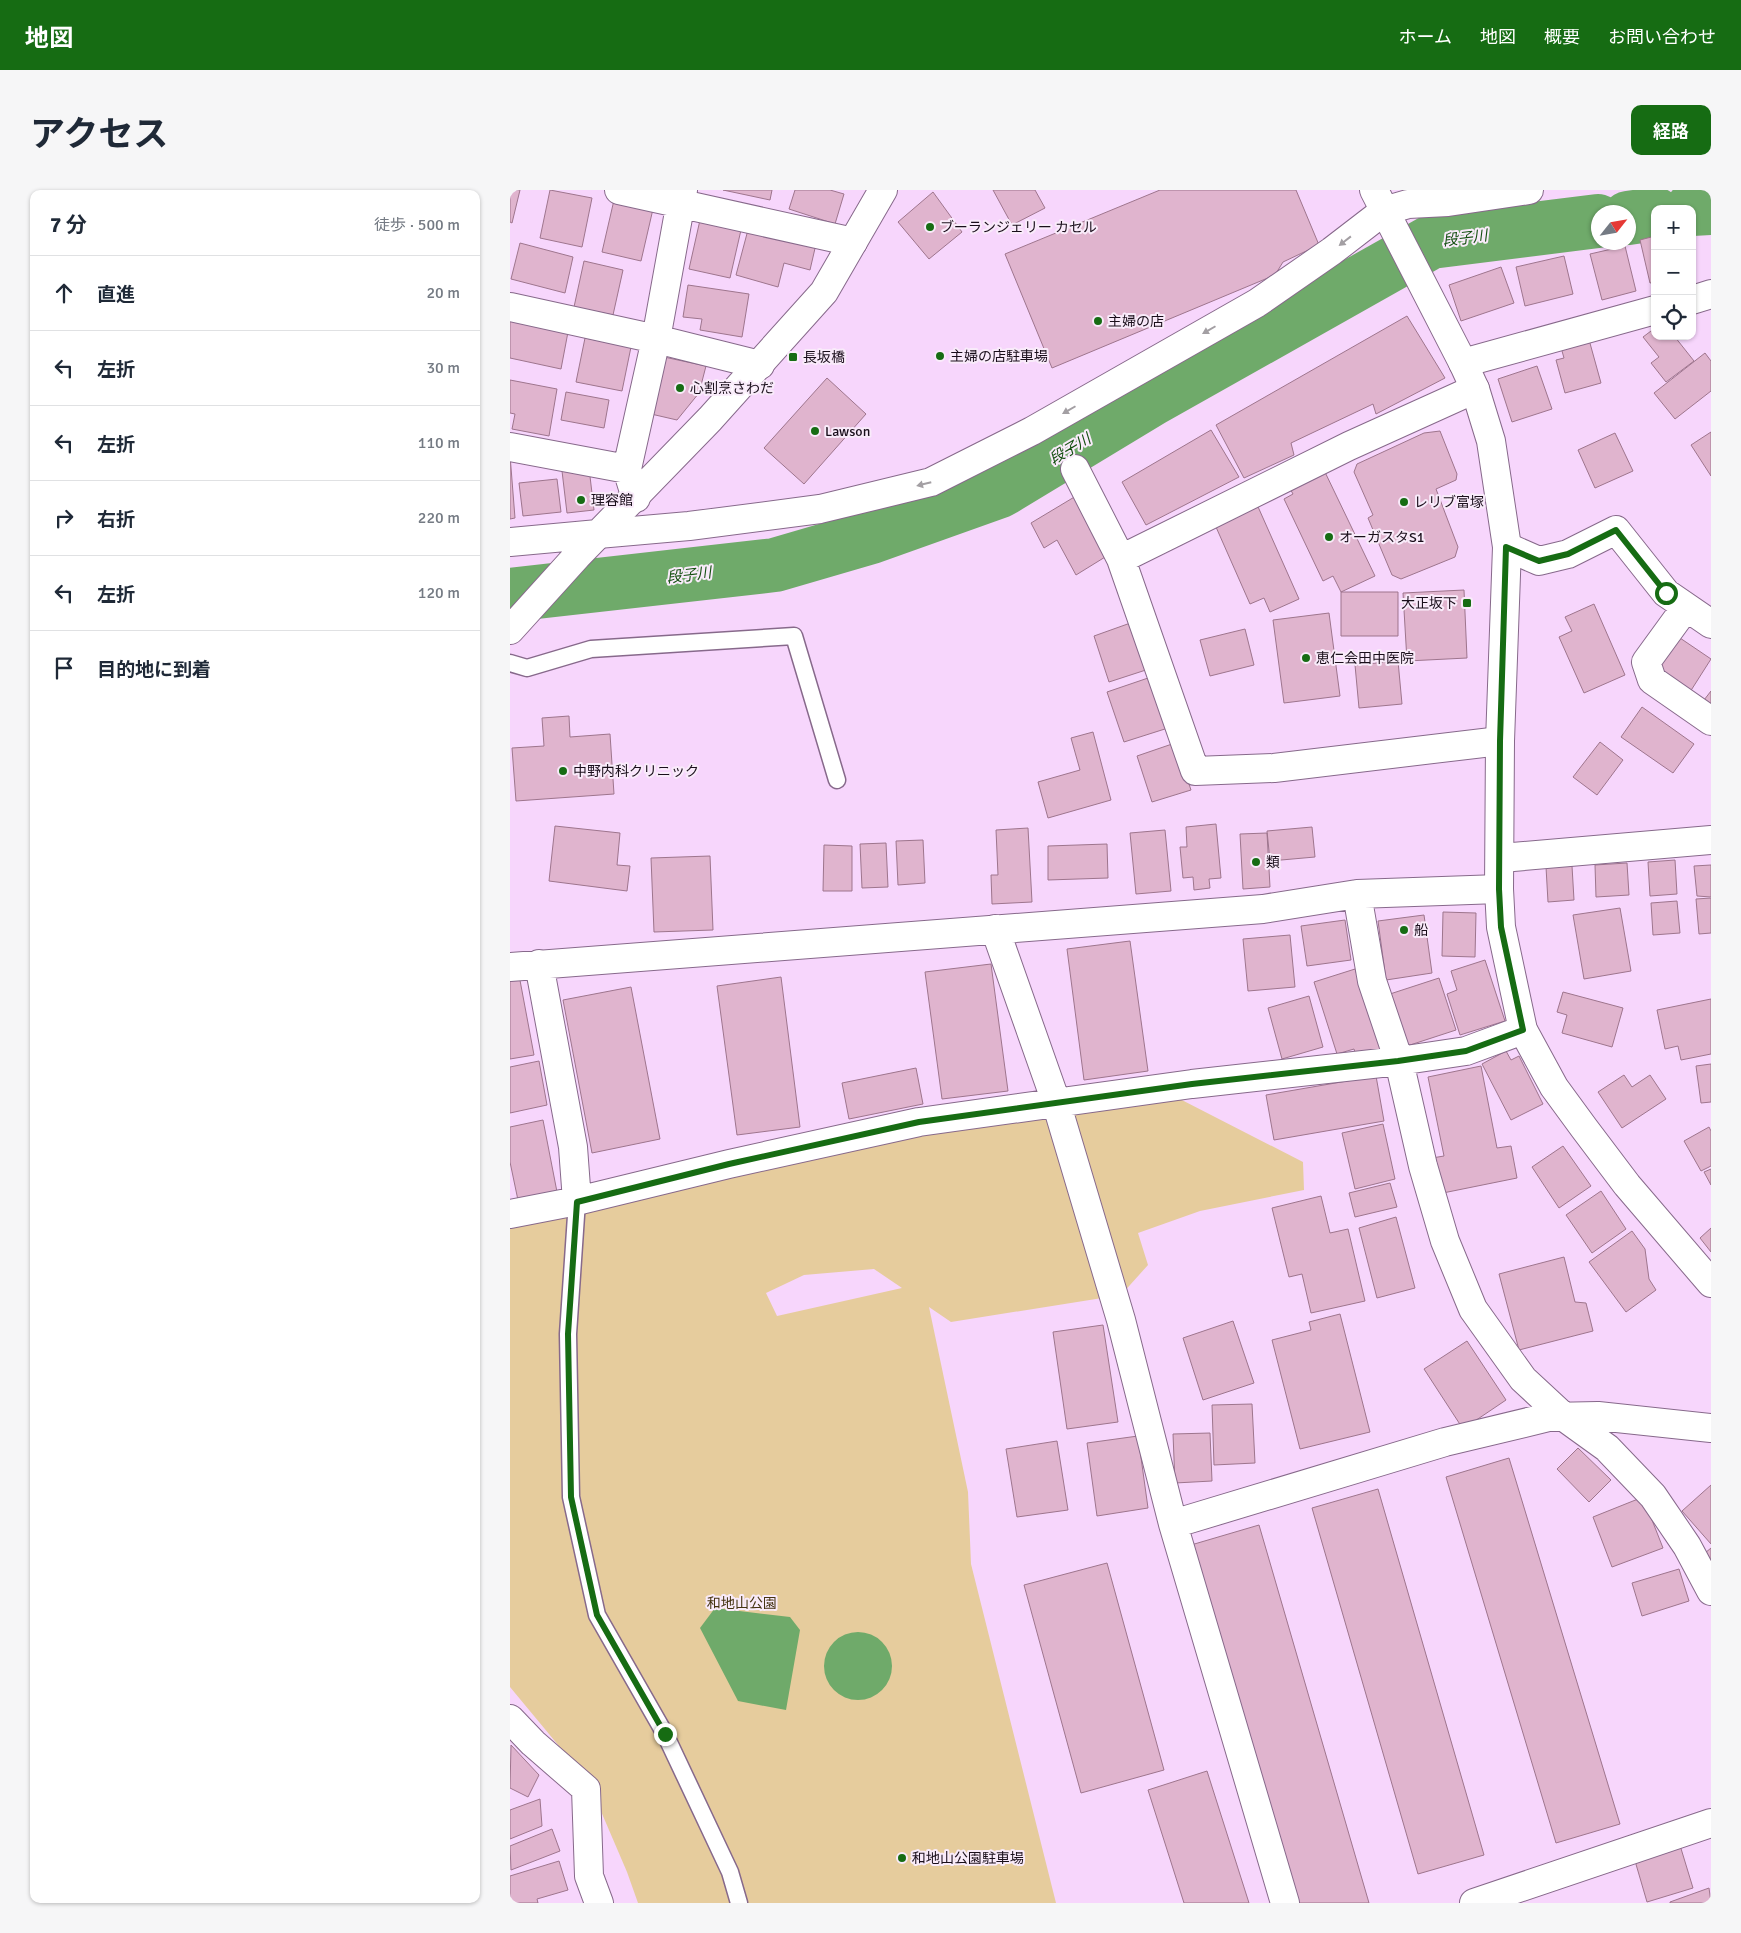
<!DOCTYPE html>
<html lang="ja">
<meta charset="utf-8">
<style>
:root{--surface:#fff;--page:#f6f6f7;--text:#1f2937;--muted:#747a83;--line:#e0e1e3;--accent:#166c13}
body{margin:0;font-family:Signika,"Noto Sans JP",sans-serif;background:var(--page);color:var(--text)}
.controls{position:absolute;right:15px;top:15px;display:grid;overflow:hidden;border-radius:10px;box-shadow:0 1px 4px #0004}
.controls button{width:45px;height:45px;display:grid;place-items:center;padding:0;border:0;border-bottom:1px solid var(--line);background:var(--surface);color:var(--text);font:25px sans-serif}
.compass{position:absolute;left:1081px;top:15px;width:45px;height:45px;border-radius:50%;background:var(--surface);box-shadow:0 1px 4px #0004;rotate:59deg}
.stop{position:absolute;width:15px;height:15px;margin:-11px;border:4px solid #166c13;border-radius:50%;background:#fff}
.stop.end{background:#166c13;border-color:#fff;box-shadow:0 1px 5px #0008}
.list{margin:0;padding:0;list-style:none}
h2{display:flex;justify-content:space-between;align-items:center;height:65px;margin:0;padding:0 20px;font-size:21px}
h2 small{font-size:16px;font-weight:400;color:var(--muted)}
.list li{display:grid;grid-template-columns:32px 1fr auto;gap:15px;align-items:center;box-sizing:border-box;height:75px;padding:0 20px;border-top:1px solid var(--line)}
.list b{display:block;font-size:19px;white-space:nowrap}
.list em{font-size:16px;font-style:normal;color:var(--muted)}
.icon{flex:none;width:28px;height:28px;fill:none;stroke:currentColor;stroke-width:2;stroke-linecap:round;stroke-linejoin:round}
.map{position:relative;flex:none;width:1201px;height:1713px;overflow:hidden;border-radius:10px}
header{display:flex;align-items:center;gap:30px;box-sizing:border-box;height:70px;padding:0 25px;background:var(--accent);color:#fff}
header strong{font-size:24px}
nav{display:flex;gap:28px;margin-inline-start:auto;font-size:18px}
.intro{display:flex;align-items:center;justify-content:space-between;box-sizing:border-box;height:120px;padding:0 30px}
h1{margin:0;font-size:35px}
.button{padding:12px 22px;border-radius:10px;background:var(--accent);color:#fff;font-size:18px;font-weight:700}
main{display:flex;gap:30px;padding:0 30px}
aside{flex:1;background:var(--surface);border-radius:10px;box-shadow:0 1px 4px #0004}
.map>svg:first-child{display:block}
</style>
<header>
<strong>地図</strong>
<nav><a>ホーム</a><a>地図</a><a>概要</a><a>お問い合わせ</a></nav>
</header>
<div class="intro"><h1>アクセス</h1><a class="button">経路</a></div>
<main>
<aside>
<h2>7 分<small>徒歩 · 500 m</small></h2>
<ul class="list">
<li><svg class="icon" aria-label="ahead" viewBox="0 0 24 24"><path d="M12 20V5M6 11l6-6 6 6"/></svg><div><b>直進</b></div><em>20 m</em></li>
<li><svg class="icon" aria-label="left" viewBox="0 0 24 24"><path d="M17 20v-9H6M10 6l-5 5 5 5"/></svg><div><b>左折</b></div><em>30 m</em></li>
<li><svg class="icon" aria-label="left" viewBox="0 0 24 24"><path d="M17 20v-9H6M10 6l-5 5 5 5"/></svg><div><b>左折</b></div><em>110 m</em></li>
<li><svg class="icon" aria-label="right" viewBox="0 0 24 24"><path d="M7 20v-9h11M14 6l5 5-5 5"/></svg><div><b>右折</b></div><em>220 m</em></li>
<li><svg class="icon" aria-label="left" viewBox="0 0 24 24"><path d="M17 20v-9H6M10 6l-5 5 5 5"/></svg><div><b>左折</b></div><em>120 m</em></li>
<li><svg class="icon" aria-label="arrive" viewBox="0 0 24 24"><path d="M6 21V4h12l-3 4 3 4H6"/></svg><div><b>目的地に到着</b></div></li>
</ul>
</aside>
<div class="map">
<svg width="1201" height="1713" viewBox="0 0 1201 1713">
<rect width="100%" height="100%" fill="#f7d6fc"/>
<path fill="#e6cc9d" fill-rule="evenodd" d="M664,906L793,972L794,1000L690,1021L628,1043L638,1075L611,1105L441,1132L419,1117L458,1302L461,1374L546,1713H128L117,1682L78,1591L0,1497V1038L221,981L490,930ZM364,1079L392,1098L267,1126L256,1103L294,1085Z"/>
<path fill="#6faa6a" d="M205,1418L280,1427L290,1440L276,1520L228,1511L190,1438Z
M314 1476a34 34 0 1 1 68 0a34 34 0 1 1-68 0Z"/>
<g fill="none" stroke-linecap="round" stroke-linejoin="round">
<path stroke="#6faa6a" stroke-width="54" d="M1182,19L1201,18
M1118,28L1145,24
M0,405L265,375L361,347L490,301L644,208L921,52L1088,31"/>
</g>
<path fill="#e0b4ce" stroke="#9e758d" d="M0,0H10L2,33L0,32Z
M40,0L82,8L72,57L30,48Z
M213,0H262L260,10Z
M285,0H320L334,4L325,34L279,19Z
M483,0H525L535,18L502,35Z
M650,0H786L809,55L773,72L765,85L542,178L495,64Z
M423,2L452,42L419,69L388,32Z
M104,10L143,19L131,71L92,62Z
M190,30L231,40L220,88L179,79Z
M239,36L306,54L300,80L274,73L268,97L226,85Z
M1145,46V92L1140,93L1130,50Z
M10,53L63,67L55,103L1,89Z
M1115,56L1126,101L1092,110L1080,64Z
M1054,66L1063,104L1015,116L1006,77Z
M74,71L113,80L103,125L64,117Z
M991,77L1004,113L951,131L939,95Z
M178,95L239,104L232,147L190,140L192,129L173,127Z
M897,126L935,188L866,224L863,214L781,253L784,265L734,288L706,235Z
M0,130L58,142L51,179L0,168Z
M1145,138V146H1166L1165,147L1184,171L1156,192L1141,173L1149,167L1133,147Z
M1078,146L1091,193L1055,203L1046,170L1054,168L1050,154Z
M75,148L121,157L112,201L66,192Z
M1195,163L1201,171V201L1165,229L1144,203Z
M154,167L196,176L189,203L167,230L141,224Z
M1027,176L1042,219L1002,232L988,189Z
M317,188L356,224L294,294L254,258Z
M0,190L47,199L39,246L2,239L5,224L0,223Z
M56,202L99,210L94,238L51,230Z
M701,240L729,287L636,335L612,292Z
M930,241L947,284L946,290L926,299L948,357L945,367L891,389L882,385L858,328L863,325L844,282L847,274L914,243Z
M1201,242V286L1181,255Z
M1105,243L1123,281L1085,298L1068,260Z
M0,265L5,328L0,329Z
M79,278L84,320L57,323L52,281Z
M813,278L865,386L831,402L823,386L813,391L774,309L783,304L778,295Z
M47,289L51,322L13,326L9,293Z
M566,306L600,364L566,385L547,350L534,358L521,333Z
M745,310L789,409L760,422L754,408L740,414L706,337L715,333L712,325Z
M954,400L957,468L897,471L893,403Z
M831,402H888V446H831Z
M1084,414L1115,485L1074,503L1049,447L1062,441L1055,427Z
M819,423L830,506L774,513L763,430Z
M626,431L642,478L599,492L584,446Z
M735,439L744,475L700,486L690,450Z
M1170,448L1201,469L1180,502L1148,480Z
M888,471L892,514L849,518L845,475Z
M641,487L658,538L614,552L597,502Z
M1201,501V516L1194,510Z
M1132,517L1184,554L1163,583L1111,547Z
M59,526L60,547L100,544L104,604L6,611L2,558L34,556L32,528Z
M583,542L601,610L538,628L528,592L570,580L561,548Z
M1090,552L1113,570L1087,605L1063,587Z
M665,553L681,600L642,612L627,566Z
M706,634L711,688L699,689L700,698L684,700L683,687L673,688L670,657H677L676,637Z
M45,636L110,643L107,675L120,676L117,701L39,691Z
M802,637L805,667L760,671L757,641Z
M518,638L522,712L482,714L481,685H488L486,640Z
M655,640L661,701L626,704L620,643Z
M757,643L760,697L733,699L730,644Z
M413,650L415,693L388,695L386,651Z
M376,653L378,697L352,698L350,654Z
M597,654L598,688L538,690V656Z
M314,655L342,656V701H313Z
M200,666L203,740L144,742L141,668Z
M1165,670L1167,704L1140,706L1138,672Z
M1117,673L1119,705L1086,707L1085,675Z
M1201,675V707L1187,706L1184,676Z
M1062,676L1064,710L1038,712L1036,677Z
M1201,708V743L1189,744L1186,709Z
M1167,711L1170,743L1143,745L1141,713Z
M1110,718L1121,781L1074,789L1063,725Z
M933,722L966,723L965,767L932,766Z
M914,725L922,783L876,790L868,731Z
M835,730L841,770L797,776L791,736Z
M780,745L785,797L738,801L733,749Z
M620,751L638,881L574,890L557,759Z
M975,770L995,831L950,845L937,804L947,800L941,781Z
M481,774L498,901L432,909L415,782Z
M845,779L872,861L847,869L844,859L827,864L804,792Z
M9,785L24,865L0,869V787Z
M271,787L290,937L227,945L207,796Z
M929,788L946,840L897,856L880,804Z
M121,797L150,949L82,963L53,810Z
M1053,802L1113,818L1102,857L1052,843L1057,825L1047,822Z
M799,806L813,857L772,869L758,818Z
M1201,809V864L1171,870L1168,856L1155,859L1147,820Z
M996,861L1001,870L1009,866L1033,914L1001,930L972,874Z
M29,871L37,915L0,923V877Z
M1201,874V912L1191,913L1186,876Z
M971,876L987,958L1001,956L1007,988L923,1005L916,969L934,966L918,887Z
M406,878L413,914L339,929L332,893Z
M1114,885L1122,897L1140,885L1156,909L1112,938L1088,902Z
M866,886L874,931L764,950L756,905Z
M33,930L48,1007L9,1015L0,972V937Z
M873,934L885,989L845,999L832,943Z
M1199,937L1201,941V976L1191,981L1174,951Z
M1053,956L1081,996L1049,1018L1022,977Z
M1201,979V995L1194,982Z
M880,993L887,1017L845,1027L839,1003Z
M1091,1001L1116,1039L1082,1063L1056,1025Z
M811,1006L820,1043L838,1039L855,1111L801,1123L792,1084L779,1087L762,1018Z
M886,1027L905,1098L867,1108L849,1038Z
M1201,1038V1062L1190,1048Z
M1122,1041L1135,1059L1139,1089L1146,1100L1116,1122L1079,1072Z
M1054,1067L1065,1112L1076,1113L1083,1141L1009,1160L989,1084Z
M830,1124L860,1242L790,1259L762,1150L801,1140L799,1132Z
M723,1131L744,1193L693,1210L673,1148Z
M593,1135L608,1232L557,1239L543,1142Z
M957,1151L996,1210L953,1239L914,1179Z
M742,1214L745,1273L704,1275L702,1215Z
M700,1243L702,1291L665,1293L663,1244Z
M628,1246L638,1318L587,1326L577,1253Z
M547,1251L558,1320L507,1327L496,1259Z
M1068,1258L1101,1290L1079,1312L1047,1279Z
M999,1268L1110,1634L1046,1653L936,1287Z
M1201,1295V1354L1172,1321Z
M868,1299L974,1665L908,1684L802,1318Z
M1133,1307L1153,1358L1102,1377L1083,1327Z
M749,1335L859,1713H785L681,1355Z
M1201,1358V1382L1189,1368Z
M597,1373L654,1580L571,1603L514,1395Z
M1169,1379L1179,1411L1132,1426L1122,1393Z
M1,1555L29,1585L18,1607L0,1598Z
M697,1581L739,1713H674L638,1600Z
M30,1609L32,1636L0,1649V1620Z
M42,1639L50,1661L1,1680L0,1656Z
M1169,1652L1183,1698L1137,1712L1123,1664Z
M49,1671L58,1700L27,1709L28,1713H0V1686Z
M1199,1698L1201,1713H1160V1712Z"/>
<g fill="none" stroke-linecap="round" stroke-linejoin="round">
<g stroke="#87698b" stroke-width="19">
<path id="service" d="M0,473L17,478L81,459L284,446L327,590
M67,1011L58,1144L61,1307L87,1425L155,1544L220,1682L229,1713"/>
</g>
<g stroke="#87698b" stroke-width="30">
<path id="minor" d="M109,0L343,52
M1182,110L1201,104
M0,117L146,149L250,175
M953,173L1145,120
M965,199L839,256L611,369L685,581L764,578L990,551
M0,257L117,279
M565,279L611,369
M126,308L117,279L146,149L173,0
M88,344L179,336L310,319L421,292L522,241L747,113L822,61L874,21L898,14L938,12L1019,0
M997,357L1029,371L1058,364L1106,340L1156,403L1201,434
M1176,417L1136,472L1142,490L1201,531
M991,668L1201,650
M847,704L862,791L889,871L913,976L935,1051L963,1119L1013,1189L1054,1227L1097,1258L1143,1306L1177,1356L1201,1401
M485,739L546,912L611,1130L663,1334
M29,774L63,957L67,1011
M0,777L753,719L847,704L989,699
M0,1024L67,1011L219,974L409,932L682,894L889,871L956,861L1013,840
M0,1529L23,1553L76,1599L79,1686L89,1713
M775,1713L663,1334L935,1252L1039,1227L1088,1226L1201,1238
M964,1713L1201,1633"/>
</g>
<g stroke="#87698b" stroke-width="30">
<path id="tertiary" d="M864,0L953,173L965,199L981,251L997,357L990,551L989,699L991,737L1013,840L1044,897L1074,938L1117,995L1201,1093
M0,352L88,344
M0,440L67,366L200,229L314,102L373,0"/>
</g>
<use href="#service" stroke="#fff" stroke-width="16"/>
<use href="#minor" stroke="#fff" stroke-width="28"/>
<use href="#tertiary" stroke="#fff" stroke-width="28"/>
</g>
<defs><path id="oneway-solid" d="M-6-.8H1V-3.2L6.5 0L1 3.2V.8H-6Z" transform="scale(1.25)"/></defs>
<g fill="#a39fa3">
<use href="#oneway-solid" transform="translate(835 51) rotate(142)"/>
<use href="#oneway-solid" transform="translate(699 140) rotate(150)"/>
<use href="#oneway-solid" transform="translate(559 220) rotate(150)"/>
<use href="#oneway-solid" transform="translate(414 294) rotate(166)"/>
</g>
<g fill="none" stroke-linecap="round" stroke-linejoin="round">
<path stroke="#166c13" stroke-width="6" d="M155,1544L87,1425L61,1307L58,1144L67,1012L219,974L409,932L682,894L888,871L956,861L1013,840L991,737L989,699L990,551L996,357L1029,371L1058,364L1106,340L1156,403"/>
</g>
<g fill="#166c13" stroke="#f9ebfa" stroke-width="2">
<circle cx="420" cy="37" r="5"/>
<circle cx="588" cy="131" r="5"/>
<circle cx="430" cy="166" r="5"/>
<rect x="278" y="162" width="10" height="10" rx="2.5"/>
<circle cx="170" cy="198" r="5"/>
<circle cx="305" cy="241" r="5"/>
<circle cx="71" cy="310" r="5"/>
<circle cx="894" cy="312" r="5"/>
<circle cx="819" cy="347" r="5"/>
<rect x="952" y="408" width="10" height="10" rx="2.5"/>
<circle cx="796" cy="468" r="5"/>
<circle cx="53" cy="581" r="5"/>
<circle cx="746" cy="672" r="5"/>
<circle cx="894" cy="740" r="5"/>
<circle cx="392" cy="1668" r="5"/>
</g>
<g text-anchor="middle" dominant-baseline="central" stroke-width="4" stroke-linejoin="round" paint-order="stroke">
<g font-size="14" fill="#190e1a" stroke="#f9ebfa" text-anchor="start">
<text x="430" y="37">ブーランジェリー カセル</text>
<text x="598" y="131">主婦の店</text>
<text x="440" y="166">主婦の店駐車場</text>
<text x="293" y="167">長坂橋</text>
<text x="180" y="198">心割烹さわだ</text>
<text x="315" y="241">Lawson</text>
<text x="81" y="310">理容館</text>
<text x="904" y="312">レリブ富塚</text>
<text x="829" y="347">オーガスタS1</text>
<text x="947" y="413" text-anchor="end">大正坂下</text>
<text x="806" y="468">恵仁会田中医院</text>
<text x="63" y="581">中野内科クリニック</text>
<text x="756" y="672">類</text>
<text x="904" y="740">船</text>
<text x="402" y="1668">和地山公園駐車場</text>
</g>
<g font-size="14" fill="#443310" stroke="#f9ebfa">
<text x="232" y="1413">和地山公園</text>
</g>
<g font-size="15" font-style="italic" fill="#124f0f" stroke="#f9ebfa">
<text transform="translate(955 48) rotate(-7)">段子川</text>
<text transform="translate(560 259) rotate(-31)">段子川</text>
<text transform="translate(179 385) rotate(-7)">段子川</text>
</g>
</g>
</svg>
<div class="controls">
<button>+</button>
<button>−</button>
<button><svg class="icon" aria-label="locate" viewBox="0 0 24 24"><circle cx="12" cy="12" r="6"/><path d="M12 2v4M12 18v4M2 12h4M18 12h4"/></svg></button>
</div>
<svg class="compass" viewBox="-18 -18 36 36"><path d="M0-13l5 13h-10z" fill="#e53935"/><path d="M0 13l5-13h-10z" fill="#747a83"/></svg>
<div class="stop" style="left:1156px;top:403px"></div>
<div class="stop end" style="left:155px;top:1544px"></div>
</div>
</main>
